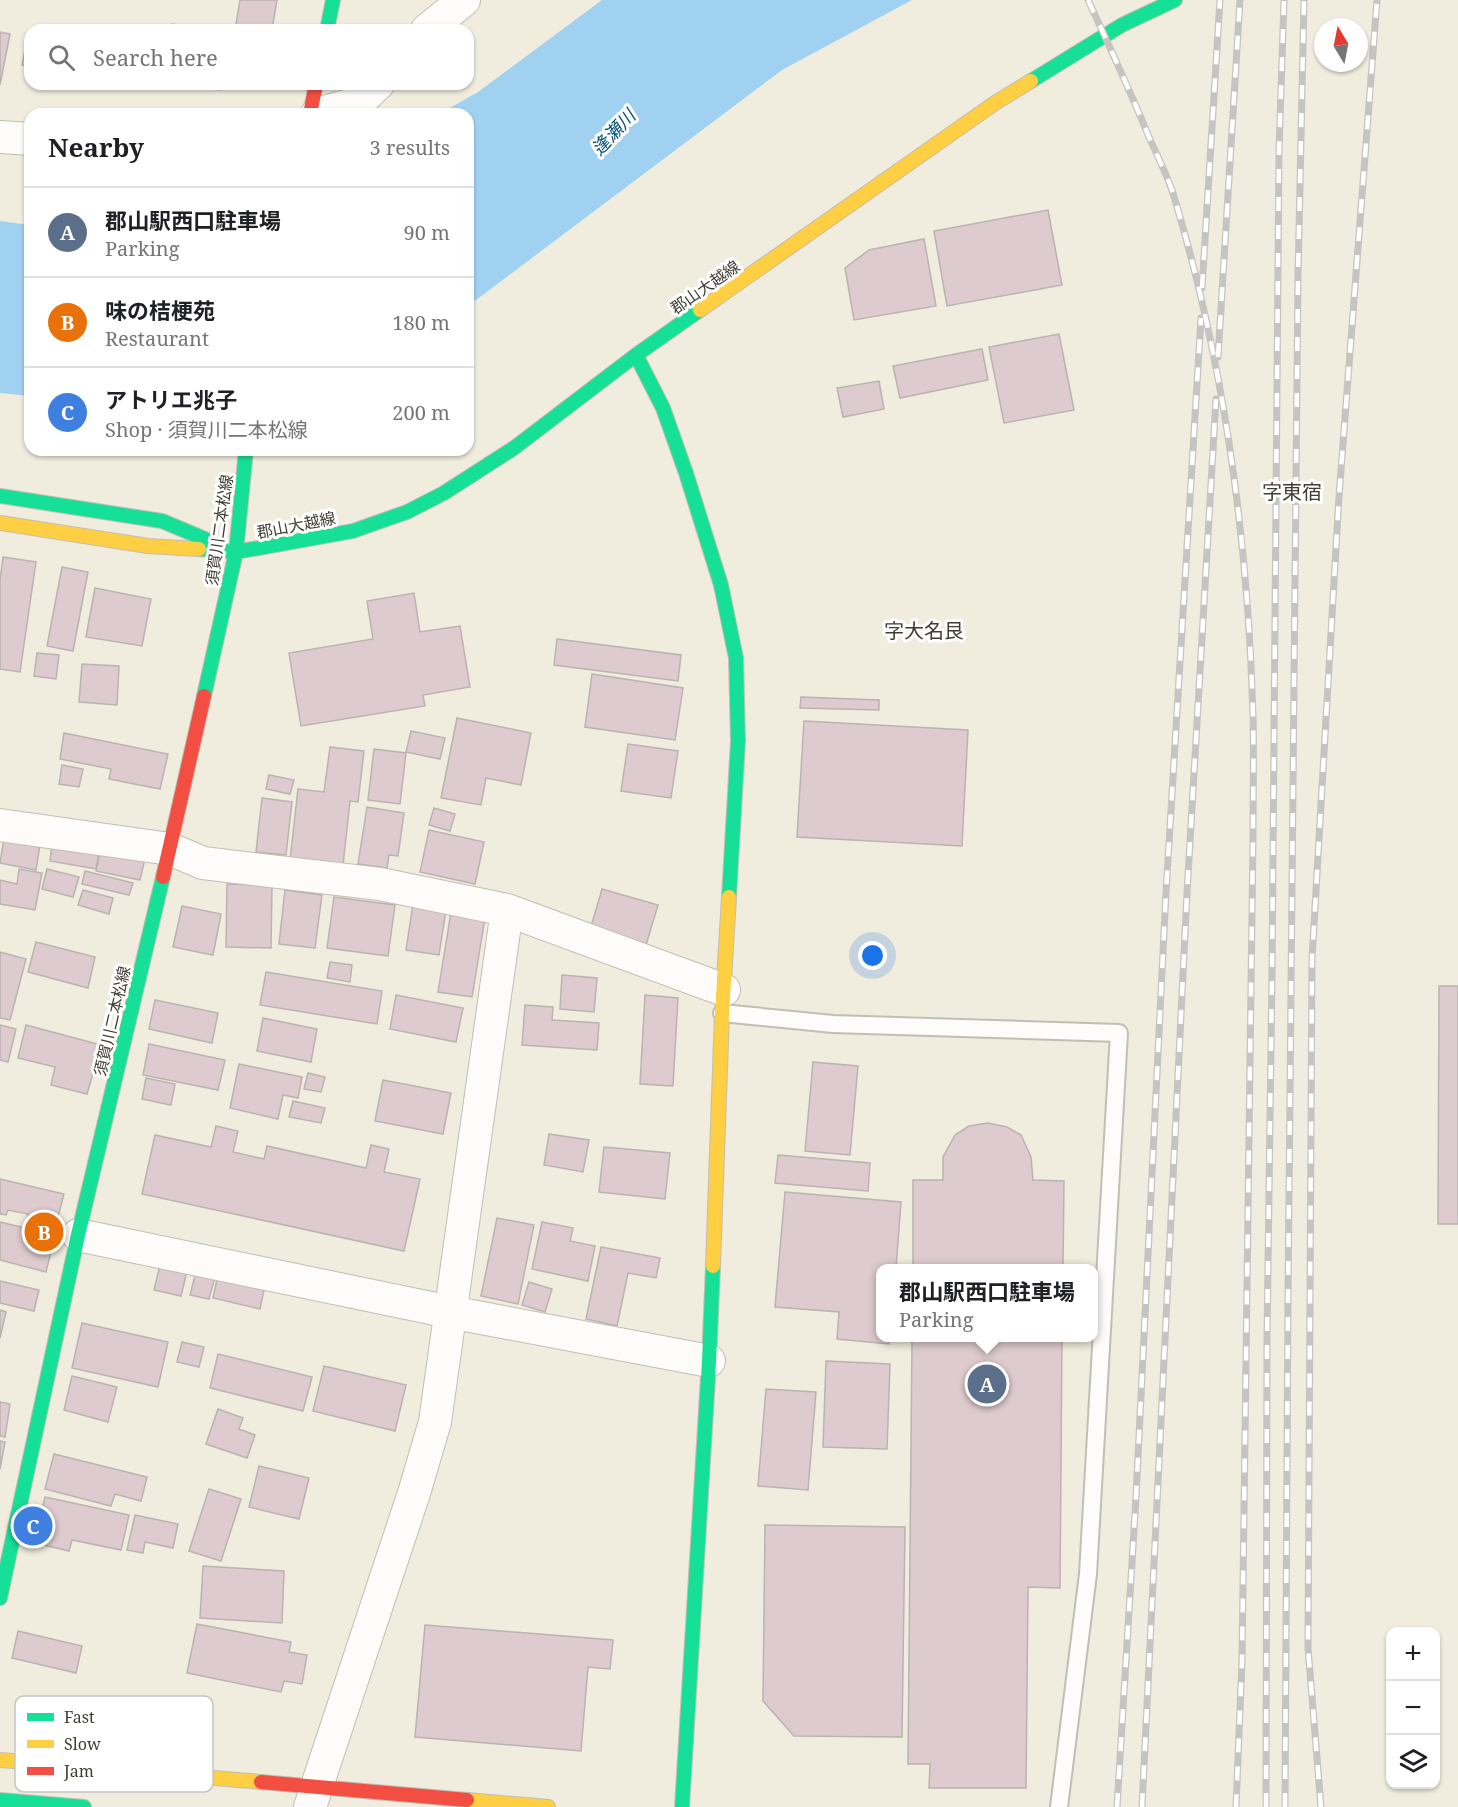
<!DOCTYPE html>
<meta charset="utf-8">
<style>
:root{--surface:#fff;--page:#f2f2f2;--text:#202124;--muted:#757577;--line:#e0e0e0;--accent:#7d7a6e}
body{margin:0;font-family:"Noto Serif","Noto Sans JP",serif;background:var(--page);color:var(--text)}
.controls{position:absolute;right:18px;bottom:18px;display:grid;overflow:hidden;border-radius:12px;box-shadow:0 2px 4px #0004}
.controls button{width:54px;height:54px;display:grid;place-items:center;padding:0;border:0;border-bottom:2px solid var(--line);background:var(--surface);color:var(--text);font:30px sans-serif}
.compass{position:absolute;left:1314px;top:18px;width:54px;height:54px;border-radius:50%;background:var(--surface);box-shadow:0 2px 4px #0004;rotate:350deg}
.you{position:absolute;left:873px;top:956px;width:21px;height:21px;margin:-15px;border:4px solid #fff;border-radius:50%;background:#1a73e8;box-shadow:0 0 0 9px #1a73e833}
.badge{display:grid;place-items:center;width:39px;height:39px;border-radius:50%;background:var(--accent);color:#fff;font-size:20px;font-weight:700}
.pin{position:absolute;translate:-50% -50%;border:3px solid #fff;box-shadow:0 2px 6px #0006}
.popup{position:absolute;left:876px;top:1264px;width:222px;height:78px;box-sizing:border-box;display:grid;place-content:center;border-radius:12px;background:var(--surface);filter:drop-shadow(0 2px 4px #0005);font-size:20px;white-space:nowrap;color:var(--muted)}
.popup b{font-size:22px;color:var(--text)}
.popup::after{content:'';position:absolute;left:50%;top:100%;margin-left:-12px;border:12px solid transparent;border-top-color:var(--surface)}
.list{margin:0;padding:0;list-style:none}
h2{display:flex;justify-content:space-between;align-items:center;height:78px;margin:0;padding:0 24px;font-size:26px}
h2 small{font-size:20px;font-weight:400;color:var(--muted)}
.list li{display:grid;grid-template-columns:39px 1fr auto;gap:18px;align-items:center;box-sizing:border-box;height:90px;padding:0 24px;border-top:2px solid var(--line)}
.list b{display:block;font-size:22px;white-space:nowrap}
.list p{margin:0;font-size:20px;white-space:nowrap;color:var(--muted)}
.list em{font-size:20px;font-style:normal;color:var(--muted)}
.icon{flex:none;width:33px;height:33px;fill:none;stroke:currentColor;stroke-width:2;stroke-linecap:round;stroke-linejoin:round}
.map{position:relative;flex:none;width:1458px;height:1807px;overflow:hidden}
.search{position:absolute;background:var(--surface);box-shadow:0 2px 4px #0004;left:24px;top:24px;width:450px;height:66px;display:flex;align-items:center;gap:15px;box-sizing:border-box;padding:0 21px;border-radius:18px;color:var(--muted);font-size:22px}
.panel{position:absolute;background:var(--surface);box-shadow:0 2px 4px #0004;left:24px;top:108px;width:450px;height:348px;border-radius:18px}
.map>svg:first-child{display:block}
</style>
<div class="map">
<svg width="1458" height="1807" viewBox="0 0 1458 1807">
<rect width="100%" height="100%" fill="#f0ecde"/>
<path fill="#a1d1f1" d="M602,0H912L782,70L468,306V114H439L478,92Z
M0,221L30,225V396L0,393Z"/>
<path fill="#decbcf" stroke="#bab3b0" stroke-width="1.5" d="M240,0H277L272,30H235Z
M172,24L206,30H171Z
M0,32L10,34L0,85Z
M28,35H30V67L22,65Z
M183,84H221L220,90Z
M1048,210L1062,285L947,306L934,231Z
M924,239L936,306L854,320L845,268L869,250Z
M1059,334L1074,410L1004,423L989,347Z
M982,349L988,380L900,398L893,366Z
M879,381L884,409L843,417L837,388Z
M3,557L36,562L20,672L0,669V580Z
M62,567L88,572L73,651L47,646Z
M95,588L151,599L142,646L86,637Z
M414,593L420,632L460,626L470,687L423,695L425,706L301,726L289,653L373,639L367,601Z
M557,639L681,655L678,681L554,665Z
M37,653L59,655L56,679L34,676Z
M82,664L119,666L117,705L79,702Z
M592,674L683,688L675,740L585,727Z
M801,697L879,700V710L800,708Z
M457,718L531,733L521,785L486,778L481,805L441,798Z
M804,721L968,730L962,846L797,837Z
M411,731L445,738L440,759L406,752Z
M64,733L168,754L160,789L109,779L111,769L60,759Z
M628,744L678,751L671,798L621,791Z
M330,747L364,751L358,802L350,801L343,865L290,860L298,789L324,792Z
M374,749L406,753L400,804L368,800Z
M62,765L83,769L79,787L59,784Z
M269,775L294,780L290,794L266,789Z
M262,798L292,802L286,855L256,852Z
M367,807L404,813L398,856L389,855L387,868L358,864Z
M434,808L455,814L450,831L429,825Z
M429,830L484,842L475,884L420,872Z
M4,838L40,844L36,870L0,863Z
M52,843L99,851L96,869L50,861Z
M101,849L145,858L140,880L96,871Z
M19,869L42,873L35,910L0,904V880L17,884Z
M47,869L79,877L73,897L42,889Z
M85,871L133,883L129,895L82,884Z
M227,884L272,885L271,948L226,947Z
M602,889L658,905L646,945L590,930Z
M83,890L113,898L109,914L78,905Z
M285,890L322,895L315,948L279,944Z
M334,897L395,905L388,956L327,948Z
M413,904L446,910L439,955L406,950Z
M182,906L221,914L213,955L173,947Z
M451,912L485,918L472,997L438,992Z
M36,942L95,957L88,988L28,972Z
M0,952L26,959L10,1020L0,1018Z
M330,962L352,965L350,982L327,978Z
M266,972L382,991L377,1024L260,1005Z
M562,975L597,978L594,1012L560,1009Z
M1439,986H1458V1224H1438Z
M396,995L463,1008L456,1042L390,1029Z
M645,995L678,998L673,1086L640,1084Z
M155,1000L218,1013L212,1043L149,1029Z
M525,1005L553,1007L552,1020L599,1023L597,1050L522,1045Z
M263,1018L317,1029L311,1062L257,1051Z
M0,1025L16,1029L8,1062L0,1060Z
M26,1025L101,1045L87,1094L51,1085L55,1067L18,1058Z
M149,1044L225,1060L218,1090L143,1075Z
M813,1062L858,1066L850,1155L805,1151Z
M239,1064L302,1077L298,1098L283,1095L278,1119L230,1108Z
M308,1073L325,1077L321,1092L304,1089Z
M146,1078L175,1084L171,1105L142,1099Z
M383,1080L451,1093L443,1134L375,1121Z
M293,1101L325,1108L321,1123L289,1117Z
M988,1123L1007,1127L1021,1135L1031,1157L1033,1180L1064,1181L1063,1268H913V1180H943V1157L955,1135L969,1126Z
M216,1126L238,1131L233,1152L264,1159L267,1146L366,1168L371,1145L389,1149L384,1172L420,1179L404,1251L142,1194L155,1135L211,1147Z
M549,1134L589,1140L583,1172L544,1165Z
M604,1147L670,1153L665,1199L599,1192Z
M778,1155L870,1163L868,1191L775,1183Z
M0,1179L64,1194L55,1228L27,1221L28,1214L8,1210L6,1215L0,1214Z
M785,1192L901,1202L896,1268H880V1338H889V1344L837,1339L839,1312L775,1307Z
M497,1218L534,1225L518,1304L481,1296Z
M0,1222L55,1235L46,1272L0,1260Z
M542,1222L573,1228L570,1241L595,1246L588,1281L532,1269Z
M601,1247L660,1258L656,1278L628,1273L617,1326L586,1319Z
M160,1265L187,1271L181,1296L154,1290Z
M196,1272L215,1277L209,1299L190,1295Z
M217,1279L264,1290L260,1309L213,1298Z
M0,1281L39,1290L34,1311L0,1303Z
M529,1282L552,1289L545,1312L522,1305Z
M0,1310L6,1312L0,1338Z
M82,1323L168,1342L158,1387L72,1368Z
M912,1338H1062L1060,1588L1028,1587L1026,1788H929L930,1764H908Z
M182,1342L204,1347L199,1367L177,1362Z
M218,1354L312,1377L303,1411L210,1388Z
M826,1361L890,1364L887,1449L823,1447Z
M324,1366L406,1385L395,1431L313,1411Z
M72,1376L117,1387L108,1422L64,1410Z
M766,1389L816,1392L808,1490L758,1486Z
M0,1402L10,1404L5,1437L0,1436Z
M218,1409L243,1418L239,1429L255,1435L247,1458L206,1444Z
M0,1441L5,1442L0,1469Z
M54,1454L147,1477L141,1501L115,1494L111,1506L45,1489Z
M259,1466L309,1478L299,1519L249,1507Z
M209,1489L241,1499L221,1561L189,1551Z
M45,1497L129,1515L121,1550L72,1540L69,1551L35,1543Z
M135,1515L178,1524L173,1548L145,1542L143,1553L127,1550Z
M765,1525L905,1527L902,1737L794,1736L763,1701Z
M203,1566L284,1571L282,1623L200,1618Z
M197,1624L291,1642L289,1652L307,1655L302,1684L284,1681L281,1692L187,1673Z
M425,1625L613,1640L610,1669L588,1667L581,1751L415,1737Z
M18,1631L82,1646L76,1673L12,1658Z"/>
<g fill="none" stroke-linecap="round" stroke-linejoin="round">
<g stroke="#c1beb3" stroke-width="20">
<path id="lane" d="M722,1013L833,1024L1119,1033L1088,1574L1059,1807"/>
</g>
<g stroke="#c1beb3" stroke-width="34">
<path id="street" d="M427,30L464,0
M317,114L358,103L378,84
M0,137L30,139
M0,825L170,849L203,863L380,884L507,910
M78,1235L450,1312L709,1361
M310,1807L414,1493L435,1422L507,910L724,990"/>
</g>
<g stroke="#c1beb3" stroke-width="16">
<path id="fast" d="M327,30L333,0
M1031,81L1122,25L1175,0
M636,355L663,408L686,473L721,585L736,658L738,741L729,897
M0,496L162,521L212,542
M199,549L236,552L353,531L407,512L444,493L514,448L636,355L700,310
M204,696L236,552L246,450
M0,1598L78,1235L163,877
M0,1800L84,1807
M682,1807L709,1361L713,1266"/>
</g>
<g stroke="#c1beb3" stroke-width="16">
<path id="slow" d="M700,310L995,103L1031,81
M0,523L148,546L199,549
M713,1266L722,1013L729,897
M0,1760L261,1782
M467,1800L548,1807"/>
</g>
<g stroke="#c1beb3" stroke-width="16">
<path id="jam" d="M310,114L316,84
M163,877L204,696
M261,1782L467,1800"/>
</g>
<use href="#lane" stroke="#fdfcfa" stroke-width="16"/>
<use href="#street" stroke="#fdfcfa" stroke-width="32"/>
<use href="#fast" stroke="#16e098" stroke-width="14"/>
<use href="#slow" stroke="#ffcf43" stroke-width="14"/>
<use href="#jam" stroke="#f24e42" stroke-width="14"/>
<g stroke="#c5c4c0" stroke-width="7">
<path id="rail" d="M1088,0C1109,45 1130,91 1149,137C1158,158 1169,178 1175,200C1225,367 1248,542 1253,715C1254,756 1253,797 1253,838L1242,1661L1236,1807
M1202,288L1220,0
M1218,357L1240,0
M1117,1807L1136,1497L1166,892L1201,318
M1142,1807L1187,893L1216,399
M1266,1807L1267,1339L1272,974L1279,150L1284,0
M1285,1807L1288,1297L1298,276L1304,0
M1321,1807L1308,1648L1312,959L1339,496L1377,0"/>
</g>
<use href="#rail" stroke="#fff" stroke-width="4.5" stroke-dasharray="14" stroke-linecap="butt"/>
</g>
<g text-anchor="middle" dominant-baseline="central" stroke-width="6" stroke-linejoin="round" paint-order="stroke">
<g font-size="16" fill="#3f3d32" stroke="#fff">
<text transform="translate(705 287) rotate(-35)">郡山大越線</text>
<text transform="translate(296 525) rotate(-11)">郡山大越線</text>
<text transform="translate(219 530) rotate(-82)">須賀川二本松線</text>
<text transform="translate(112 1021) rotate(-77)">須賀川二本松線</text>
</g>
<g font-size="18" font-style="italic" fill="#014f78" stroke="#fff">
<text transform="translate(613 132) rotate(-47)">逢瀬川</text>
</g>
<g font-size="20" fill="#3f3d32" stroke="#fff">
<text x="1292" y="491">字東宿</text>
<text x="924" y="630">字大名艮</text>
</g>
</g>
<rect x="15" y="1696" width="198" height="96" rx="9" fill="#fff" stroke="#c5c5c2" stroke-width="1.5"/>
<rect x="27" y="1713" width="27" height="8" fill="#16e098"/>
<rect x="27" y="1740" width="27" height="8" fill="#ffcf43"/>
<rect x="27" y="1767" width="27" height="8" fill="#f24e42"/>
<g font-size="16" fill="#3f3d32">
<text x="64" y="1723">Fast</text>
<text x="64" y="1750">Slow</text>
<text x="64" y="1777">Jam</text>
</g>
</svg>
<div class="controls">
<button>+</button>
<button>−</button>
<button><svg class="icon" aria-label="layers" viewBox="0 0 24 24"><path d="M12 4l9 5-9 5-9-5zM3 14l9 5 9-5"/></svg></button>
</div>
<svg class="compass" viewBox="-18 -18 36 36"><path d="M0-13l5 13h-10z" fill="#e53935"/><path d="M0 13l5-13h-10z" fill="#757577"/></svg>
<div class="you"></div>
<div class="pin badge" style="left:987px;top:1384px;background:#5c6f8a">A</div>
<div class="popup"><b>郡山駅西口駐車場</b>Parking</div>
<div class="pin badge" style="left:44px;top:1232px;background:#e8710a">B</div>
<div class="pin badge" style="left:33px;top:1526px;background:#3f7fe0">C</div>
<div class="search"><svg class="icon" aria-label="search" viewBox="0 0 24 24"><circle cx="10" cy="10" r="6"/><path d="M15 15l6 6"/></svg>Search here</div>
<section class="panel">
<h2>Nearby<small>3 results</small></h2>
<ul class="list">
<li><span class="badge" style="background:#5c6f8a">A</span><div><b>郡山駅西口駐車場</b><p>Parking</p></div><em>90 m</em></li>
<li><span class="badge" style="background:#e8710a">B</span><div><b>味の桔梗苑</b><p>Restaurant</p></div><em>180 m</em></li>
<li><span class="badge" style="background:#3f7fe0">C</span><div><b>アトリエ兆子</b><p>Shop · 須賀川二本松線</p></div><em>200 m</em></li>
</ul>
</section>
</div>
